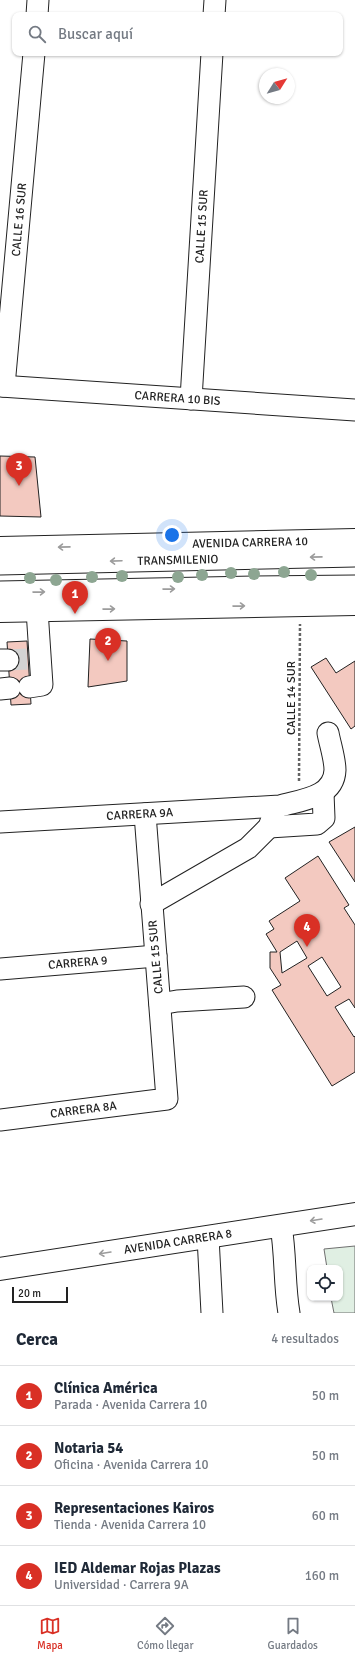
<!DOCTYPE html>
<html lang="es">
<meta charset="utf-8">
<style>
:root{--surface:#fff;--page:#f6f6f7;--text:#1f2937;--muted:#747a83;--line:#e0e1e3;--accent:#d93025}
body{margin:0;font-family:Signika,sans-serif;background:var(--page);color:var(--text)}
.controls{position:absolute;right:12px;bottom:12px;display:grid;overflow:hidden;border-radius:8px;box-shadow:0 1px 3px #0004}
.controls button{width:36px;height:36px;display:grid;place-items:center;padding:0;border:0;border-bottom:1px solid var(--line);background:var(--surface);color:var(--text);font:20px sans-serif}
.compass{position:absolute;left:259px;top:68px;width:36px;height:36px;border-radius:50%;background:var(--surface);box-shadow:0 1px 3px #0004;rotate:53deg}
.scale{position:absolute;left:12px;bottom:10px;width:56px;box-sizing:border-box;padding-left:4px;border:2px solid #222;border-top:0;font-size:11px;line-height:14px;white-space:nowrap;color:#222;-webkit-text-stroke:3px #fff;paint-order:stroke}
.you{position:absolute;left:172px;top:535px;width:14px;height:14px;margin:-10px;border:3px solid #fff;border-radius:50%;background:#1a73e8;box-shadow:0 0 0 6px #1a73e833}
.badge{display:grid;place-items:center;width:26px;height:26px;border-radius:50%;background:var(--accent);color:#fff;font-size:13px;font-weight:700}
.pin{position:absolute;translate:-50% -33px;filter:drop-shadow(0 1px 2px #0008)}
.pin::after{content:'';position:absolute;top:21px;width:14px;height:12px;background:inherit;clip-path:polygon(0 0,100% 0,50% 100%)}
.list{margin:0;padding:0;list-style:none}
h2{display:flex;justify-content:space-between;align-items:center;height:52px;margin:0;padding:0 16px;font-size:17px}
h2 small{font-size:13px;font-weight:400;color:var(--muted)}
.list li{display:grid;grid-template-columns:26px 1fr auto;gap:12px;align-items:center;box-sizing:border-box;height:60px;padding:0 16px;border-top:1px solid var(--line)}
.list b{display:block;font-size:15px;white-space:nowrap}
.list p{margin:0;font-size:13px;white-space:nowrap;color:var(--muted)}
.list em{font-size:13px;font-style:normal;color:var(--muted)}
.icon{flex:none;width:22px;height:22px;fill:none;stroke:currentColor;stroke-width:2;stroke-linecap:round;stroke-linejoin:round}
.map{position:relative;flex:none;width:355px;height:1313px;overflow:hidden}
.search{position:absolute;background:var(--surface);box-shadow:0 1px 3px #0004;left:12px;right:12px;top:12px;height:44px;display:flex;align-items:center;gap:10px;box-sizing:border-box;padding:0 14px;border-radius:8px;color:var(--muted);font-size:15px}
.sheet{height:292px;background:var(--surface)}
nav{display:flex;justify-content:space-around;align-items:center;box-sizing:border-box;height:56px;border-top:1px solid var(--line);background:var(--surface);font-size:11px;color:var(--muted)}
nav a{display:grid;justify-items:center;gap:2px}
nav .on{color:var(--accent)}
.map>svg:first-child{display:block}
</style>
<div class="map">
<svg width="355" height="1313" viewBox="0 0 355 1313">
<rect width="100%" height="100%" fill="#fff"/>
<path fill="#e0efe3" stroke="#6f6f6f" d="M355,1246V1313H334L331,1298H340V1268H327L324,1249Z"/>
<path fill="#f3c9c0" stroke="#222" fill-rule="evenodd" d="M0,456L35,457L41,517L0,516Z
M90,639L127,641V681L88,687Z
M27,641L31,704L11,705L7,642Z
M326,658L336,673L355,661V726L351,729L311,667Z
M355,827V882L329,842Z
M318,856L349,905L344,908L355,925V1008L349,999L335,1007L354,1037L355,1036V1072L332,1086L272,990L281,985L270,968V952H277L266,934L274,929L269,921L300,901L285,878ZM297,941L307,958L282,973L280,952ZM322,957L341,987L327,996L308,966Z"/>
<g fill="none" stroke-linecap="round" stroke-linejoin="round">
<path stroke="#d3d3d3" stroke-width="21" stroke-dasharray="21 10" stroke-linecap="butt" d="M8,660L27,659"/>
<g stroke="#222" stroke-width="23">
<g id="minor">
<path d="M37,15L38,0"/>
<path d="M214,15L215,0"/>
<path id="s1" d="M0,386L355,410"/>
<path id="s2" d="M4,386L34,53"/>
<path id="s3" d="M191,399L212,53"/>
<path id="s4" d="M0,564L355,556"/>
<path d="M0,592L254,587L355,586"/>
<path d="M0,660H8"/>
<path d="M29,687L42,685L37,610"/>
<path d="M0,689L10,688"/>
<path id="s5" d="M0,822L280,806C300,800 334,798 335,770C335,759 330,744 328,733"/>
<path d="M269,827L317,824L324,818L323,793"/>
<path d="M151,904L248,848L269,827L276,807"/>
<path id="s6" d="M0,969L156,956"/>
<path d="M160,1004L177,1001L244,997"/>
<path id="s7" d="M0,1120L167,1099L145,814"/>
<path d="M281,1226C286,1255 284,1284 289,1313"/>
<path d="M208,1237L212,1313"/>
</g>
</g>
<g stroke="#222" stroke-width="24">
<g id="major">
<path id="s8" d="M0,548L355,540"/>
<path d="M0,611L355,604"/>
<path id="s9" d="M0,1269L355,1214"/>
</g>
</g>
<path stroke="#646464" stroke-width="2.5" stroke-dasharray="3 2" stroke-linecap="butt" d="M299,781L300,624"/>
<use href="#minor" stroke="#fff" stroke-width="21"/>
<use href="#major" stroke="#fff" stroke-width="22"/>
</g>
<g fill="#8da692">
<circle cx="284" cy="572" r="6"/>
<circle cx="231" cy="573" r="6"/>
<circle cx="254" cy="574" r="6"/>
<circle cx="202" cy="575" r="6"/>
<circle cx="311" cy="575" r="6"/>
<circle cx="122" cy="576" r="6"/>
<circle cx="92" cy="577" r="6"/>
<circle cx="178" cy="577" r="6"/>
<circle cx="30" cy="578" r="6"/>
<circle cx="56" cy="580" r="6"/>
</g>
<defs><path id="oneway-shaft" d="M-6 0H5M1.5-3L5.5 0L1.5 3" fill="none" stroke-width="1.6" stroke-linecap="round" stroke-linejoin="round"/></defs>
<g stroke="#9c9c9c">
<use href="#oneway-shaft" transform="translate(64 547) rotate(179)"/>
<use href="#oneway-shaft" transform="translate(316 557) rotate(179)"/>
<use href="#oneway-shaft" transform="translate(116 561) rotate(178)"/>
<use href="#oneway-shaft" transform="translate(169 589) rotate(-1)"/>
<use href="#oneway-shaft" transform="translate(39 592) rotate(-1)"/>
<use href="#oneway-shaft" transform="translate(239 606) rotate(-1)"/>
<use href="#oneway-shaft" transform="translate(109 609) rotate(-1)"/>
<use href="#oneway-shaft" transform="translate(316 1220) rotate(171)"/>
<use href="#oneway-shaft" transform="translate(105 1253) rotate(171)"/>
</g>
<g text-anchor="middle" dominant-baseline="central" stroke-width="3" stroke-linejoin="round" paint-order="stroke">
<g font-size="12" fill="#222" stroke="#fff">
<text stroke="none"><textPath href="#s2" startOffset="167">CALLE 16 SUR</textPath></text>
<text stroke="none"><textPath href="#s3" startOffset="173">CALLE 15 SUR</textPath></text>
<text stroke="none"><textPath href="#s1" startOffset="178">CARRERA 10 BIS</textPath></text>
<text stroke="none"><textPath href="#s8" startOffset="250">AVENIDA CARRERA 10</textPath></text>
<text stroke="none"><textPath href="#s4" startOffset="178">TRANSMILENIO</textPath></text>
<text transform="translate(291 698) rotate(-90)">CALLE 14 SUR</text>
<text stroke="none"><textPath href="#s5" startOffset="140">CARRERA 9A</textPath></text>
<text transform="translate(156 957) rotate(-95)">CALLE 15 SUR</text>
<text stroke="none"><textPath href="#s6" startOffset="78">CARRERA 9</textPath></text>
<text stroke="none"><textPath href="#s7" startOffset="84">CARRERA 8A</textPath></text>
<text stroke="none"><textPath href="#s9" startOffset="180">AVENIDA CARRERA 8</textPath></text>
</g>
</g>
</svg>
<div class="controls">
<button><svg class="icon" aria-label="locate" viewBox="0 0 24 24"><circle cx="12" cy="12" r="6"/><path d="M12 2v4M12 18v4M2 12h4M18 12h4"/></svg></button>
</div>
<svg class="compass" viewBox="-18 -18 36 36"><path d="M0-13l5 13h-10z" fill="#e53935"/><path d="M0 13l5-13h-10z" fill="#747a83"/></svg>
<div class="scale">20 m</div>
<div class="you"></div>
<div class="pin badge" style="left:75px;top:614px">1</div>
<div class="pin badge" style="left:108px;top:661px">2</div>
<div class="pin badge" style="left:19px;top:486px">3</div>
<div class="pin badge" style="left:307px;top:947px">4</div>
<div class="search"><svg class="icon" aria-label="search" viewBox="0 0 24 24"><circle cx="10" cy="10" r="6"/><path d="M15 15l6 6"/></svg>Buscar aquí</div>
</div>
<section class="sheet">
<h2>Cerca<small>4 resultados</small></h2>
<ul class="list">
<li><span class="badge">1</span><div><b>Clínica América</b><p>Parada · Avenida Carrera 10</p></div><em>50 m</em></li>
<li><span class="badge">2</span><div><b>Notaria 54</b><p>Oficina · Avenida Carrera 10</p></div><em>50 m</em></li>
<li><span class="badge">3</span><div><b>Representaciones Kairos</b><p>Tienda · Avenida Carrera 10</p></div><em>60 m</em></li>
<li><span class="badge">4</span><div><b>IED Aldemar Rojas Plazas</b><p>Universidad · Carrera 9A</p></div><em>160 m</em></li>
</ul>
</section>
<nav>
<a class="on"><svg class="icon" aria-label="map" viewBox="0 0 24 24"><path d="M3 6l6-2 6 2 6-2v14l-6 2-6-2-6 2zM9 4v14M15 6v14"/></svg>Mapa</a>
<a><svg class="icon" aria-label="directions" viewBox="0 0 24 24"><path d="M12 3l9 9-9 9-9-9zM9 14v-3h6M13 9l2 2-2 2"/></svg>Cómo llegar</a>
<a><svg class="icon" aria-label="saved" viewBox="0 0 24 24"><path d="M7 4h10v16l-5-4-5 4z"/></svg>Guardados</a>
</nav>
